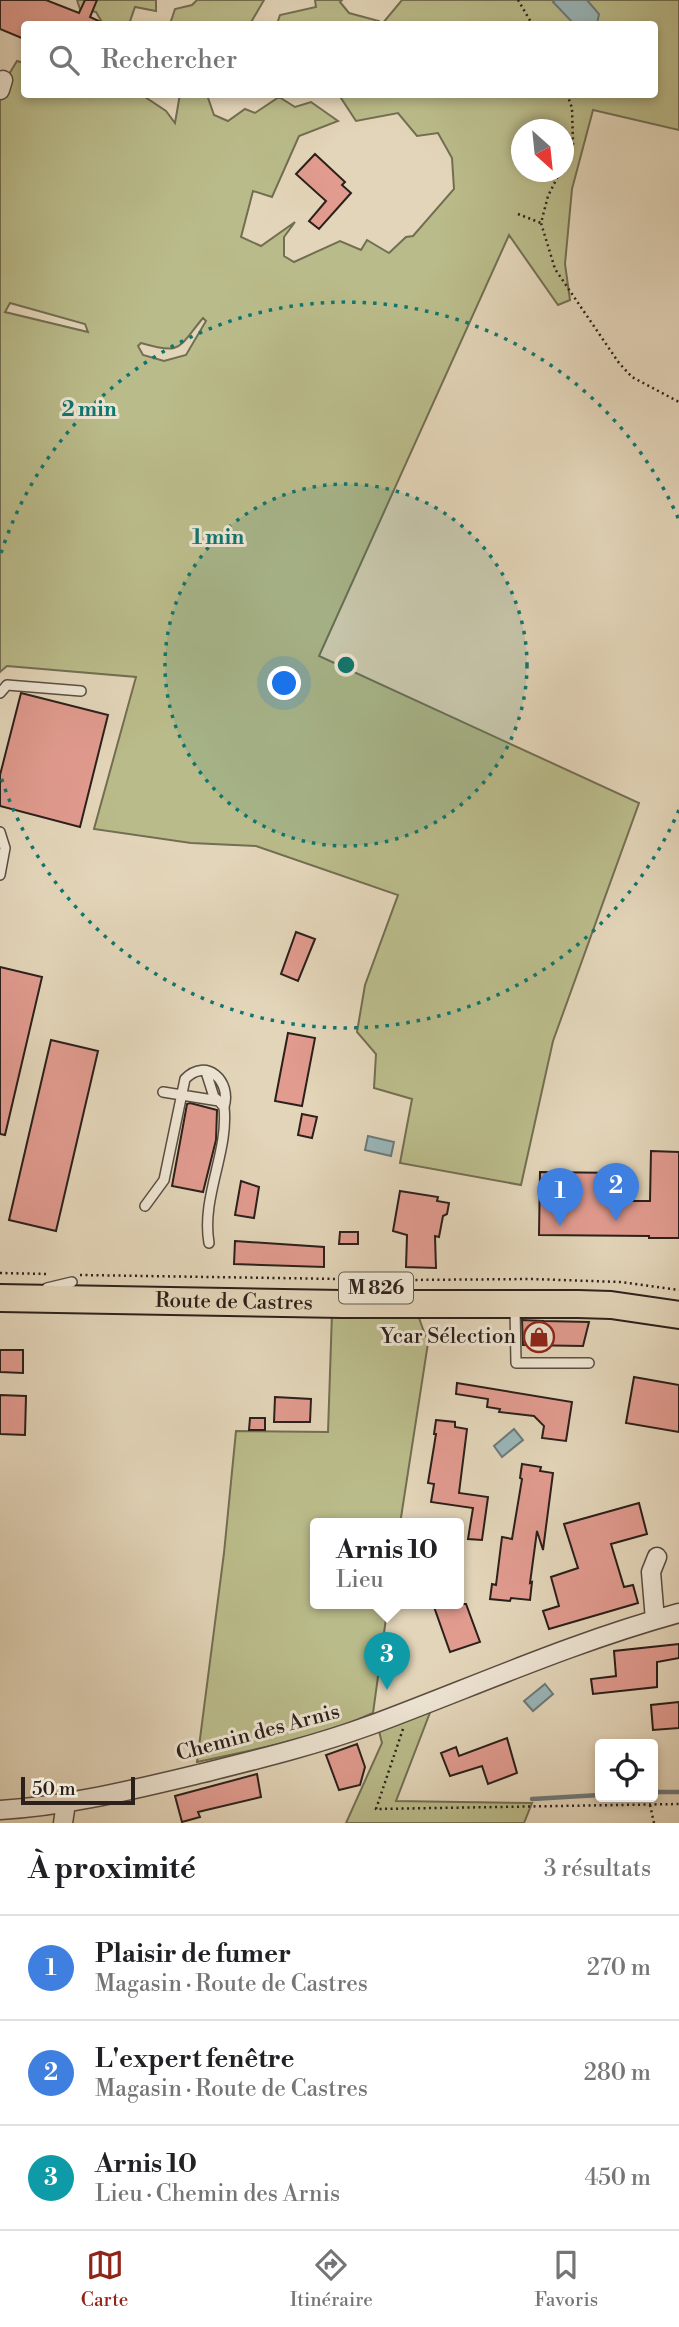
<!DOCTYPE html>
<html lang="fr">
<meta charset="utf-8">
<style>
:root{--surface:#fff;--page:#f2f2f2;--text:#202124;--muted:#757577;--line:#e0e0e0;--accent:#8f2418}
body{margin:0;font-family:"Libre Bodoni",serif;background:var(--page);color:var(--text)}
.controls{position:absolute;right:21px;bottom:21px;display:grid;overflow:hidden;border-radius:7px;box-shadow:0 4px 10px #0003}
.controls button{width:63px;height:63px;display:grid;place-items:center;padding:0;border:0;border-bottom:2px solid var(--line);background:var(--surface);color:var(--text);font:35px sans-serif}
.compass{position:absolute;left:511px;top:119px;width:63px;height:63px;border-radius:50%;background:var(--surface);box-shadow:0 4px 10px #0003;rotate:153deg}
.scale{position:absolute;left:21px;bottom:18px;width:114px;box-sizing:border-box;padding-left:7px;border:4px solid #2b201b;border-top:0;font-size:19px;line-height:24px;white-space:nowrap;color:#2b201b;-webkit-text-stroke:5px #ede4d2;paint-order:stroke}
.you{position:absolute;left:285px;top:684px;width:24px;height:24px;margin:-18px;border:5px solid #fff;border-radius:50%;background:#1a73e8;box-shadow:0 0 0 10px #1a73e833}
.badge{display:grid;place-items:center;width:46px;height:46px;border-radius:50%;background:var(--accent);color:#fff;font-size:23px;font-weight:700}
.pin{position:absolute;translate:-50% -58px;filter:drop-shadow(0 2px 4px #0008)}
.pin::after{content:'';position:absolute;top:37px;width:24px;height:21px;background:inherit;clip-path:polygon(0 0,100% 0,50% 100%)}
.popup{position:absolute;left:310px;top:1518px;width:154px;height:91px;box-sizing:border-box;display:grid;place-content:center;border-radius:7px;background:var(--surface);filter:drop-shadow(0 2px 5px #0005);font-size:23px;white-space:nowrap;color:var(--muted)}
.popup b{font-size:26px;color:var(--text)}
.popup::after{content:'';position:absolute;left:50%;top:100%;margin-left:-14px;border:14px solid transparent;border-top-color:var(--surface)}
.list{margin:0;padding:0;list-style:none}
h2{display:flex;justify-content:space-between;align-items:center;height:91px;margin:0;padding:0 28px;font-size:30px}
h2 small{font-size:23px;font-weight:400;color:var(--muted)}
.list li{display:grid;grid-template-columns:46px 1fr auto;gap:21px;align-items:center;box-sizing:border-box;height:105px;padding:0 28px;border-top:2px solid var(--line)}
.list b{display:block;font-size:26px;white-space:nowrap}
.list p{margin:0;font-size:23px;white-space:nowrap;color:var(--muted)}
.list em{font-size:23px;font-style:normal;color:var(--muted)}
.icon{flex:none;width:38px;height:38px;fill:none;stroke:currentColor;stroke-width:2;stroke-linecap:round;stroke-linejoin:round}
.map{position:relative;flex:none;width:679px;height:1823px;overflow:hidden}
.search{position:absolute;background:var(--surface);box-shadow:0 4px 10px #0003;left:21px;right:21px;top:21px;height:77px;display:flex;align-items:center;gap:18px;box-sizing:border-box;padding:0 24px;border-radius:7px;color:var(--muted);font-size:26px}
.sheet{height:406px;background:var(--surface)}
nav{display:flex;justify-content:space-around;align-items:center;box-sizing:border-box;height:98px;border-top:2px solid var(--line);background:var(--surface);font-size:19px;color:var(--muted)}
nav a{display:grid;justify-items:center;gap:4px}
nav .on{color:var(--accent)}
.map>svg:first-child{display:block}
</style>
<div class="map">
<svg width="679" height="1823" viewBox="0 0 679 1823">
<rect width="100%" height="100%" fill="#e3d5b9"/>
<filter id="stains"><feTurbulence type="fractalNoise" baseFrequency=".00286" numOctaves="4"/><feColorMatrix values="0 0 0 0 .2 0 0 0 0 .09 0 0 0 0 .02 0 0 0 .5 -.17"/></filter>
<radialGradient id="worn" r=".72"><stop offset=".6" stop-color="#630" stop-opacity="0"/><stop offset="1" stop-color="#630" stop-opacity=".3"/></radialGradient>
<path fill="#babb8a" stroke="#726e52" stroke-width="2" fill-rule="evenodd" d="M77,0H156V11L135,7L129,24H103L96,12L80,9Z
M197,0H264L250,24H170L175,9L192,5Z
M315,0H342L340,2L349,13L379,21L381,24H277L280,15L316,7Z
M402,0H679V130L593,110L572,189L565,264L570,300L558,305L509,235L319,656L639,803L553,1041L521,1185L400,1163L412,1099L374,1088L376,1054L357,1032L365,985L398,895L256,846L191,843L94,829L136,677L7,666L0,672V89L17,61L24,63V94L142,95L166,111L175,123L180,94L207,95L214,115L228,121L245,109L255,113L279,97L295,107L311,102L338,121L299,136L272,197L253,191L241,237L261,246L295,222L284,237V256L294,262L340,241L361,250L367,240L389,253L406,237L413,236L454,189L452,158L438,133L417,136L398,113L356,121L339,95L654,94V24H382ZM522,130H564V172H522ZM10,303L85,324L88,332L5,312ZM203,318L206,321L186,355L164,361L143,355L138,346L141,343C182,355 177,349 203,318Z
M332,1313L419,1318L428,1343L400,1524H315V1604H388L373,1713C318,1738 256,1749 197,1762L224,1553L236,1431L328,1432Z
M431,1710L396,1801L532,1803L524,1823H346L382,1743L379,1731Z"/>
<path fill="#99b6b9" stroke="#6d7a7a" stroke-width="2" d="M555,0H587L599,14L597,24H574L553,2Z
M368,1136L394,1142L391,1156L365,1150Z
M514,1429L523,1440L502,1457L494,1446Z
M545,1684L553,1694L533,1711L524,1701Z"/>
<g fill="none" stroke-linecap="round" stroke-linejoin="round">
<path stroke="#6d7a7a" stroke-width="4.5" d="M653,1792H679
M532,1799L600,1795"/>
</g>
<path fill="#e19b8f" stroke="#2b201b" stroke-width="2" d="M0,0H46L79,13L85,0H97L90,17L105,24H24V39L0,29Z
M315,154L345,182L342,185L351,193L319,229L309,221L326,201L296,174Z
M21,693L108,715L80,827L0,806V775Z
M296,932L315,939L298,981L281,974Z
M0,967L42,977L5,1135L0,1134Z
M288,1033L315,1038L302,1106L275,1101Z
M51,1040L98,1051L56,1231L9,1220Z
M190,1103L217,1110L216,1140L203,1192L172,1186L187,1104Z
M302,1114L317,1117L312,1138L298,1135Z
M651,1151L679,1152V1238H649V1236L539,1235L540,1172L622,1173L621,1201H650Z
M241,1181L259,1187L254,1218L235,1215Z
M400,1191L438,1197L437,1201L449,1203L447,1214L443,1216L439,1237L435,1236L436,1268L406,1267L407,1235L393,1231Z
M340,1232H358V1244H339Z
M235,1241L324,1247V1267L234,1264Z
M522,1320L544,1321L589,1322L583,1346L523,1345Z
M0,1350H23V1373L0,1372Z
M634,1377L679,1385V1432L626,1423Z
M457,1383L572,1402L566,1441L542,1438L544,1426L534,1416L499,1412L500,1409L487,1407L488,1399L456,1394Z
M0,1395L26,1396L25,1435L0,1434Z
M275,1397L311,1399L310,1422H274Z
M250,1418H265V1430H249Z
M436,1420L455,1422V1427L467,1429L459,1493L488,1497L482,1540L468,1539L473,1508L431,1502L434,1484L428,1483L436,1434H434Z
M522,1464L541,1467L540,1471L553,1473L543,1550L537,1531L530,1583L532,1582L530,1600L511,1598L510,1601L490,1599L492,1584L496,1585L502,1537L512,1539L522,1479L520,1478Z
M639,1503L647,1534L611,1544L624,1587L633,1585L638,1603L549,1629L543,1611L559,1606L551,1577L578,1568L564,1524Z
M433,1604H466L480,1642L450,1652Z
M679,1644V1658L657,1662V1687L593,1694L591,1679L616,1676L614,1651Z
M679,1702V1728L653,1730L651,1705Z
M507,1738L517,1773L488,1784L482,1766L450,1776L441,1753L456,1747L459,1756Z
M357,1744L365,1767L360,1785L339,1790L326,1755Z
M257,1774L261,1797L198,1812L200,1817L182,1822L175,1796Z"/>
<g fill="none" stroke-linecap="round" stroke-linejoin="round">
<g stroke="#594d42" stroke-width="12">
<path id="lane" d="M0,693L7,685L81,691
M0,832L5,848L0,875
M206,1072L214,1097L219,1101
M163,1092L219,1101L224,1107C229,1152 201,1197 209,1243
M145,1206L164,1180L185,1079C206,1057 232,1081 224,1107
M47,1288L72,1282
M515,1308L516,1363H589"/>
</g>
<g stroke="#594d42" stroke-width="21">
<path id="street" d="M0,90L3,80
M655,1620L651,1572L657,1557
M0,1810C69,1806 135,1789 203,1773C259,1759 316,1745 371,1725C473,1687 573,1642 679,1613
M63,1823L66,1803"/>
</g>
<g stroke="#2b201b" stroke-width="30">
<g id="primary">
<path id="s1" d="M0,1298L342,1304H578L611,1305L679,1315"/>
</g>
</g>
<path stroke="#2b201b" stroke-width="2.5" stroke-dasharray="2 3.5" stroke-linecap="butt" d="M518,0L532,24
M564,165L573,144L572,108L567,94
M560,172L548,196L541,223L555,269L619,363L632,377L679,402
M518,214L541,223
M0,1273L49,1274
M80,1275L406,1280L531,1279L620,1282L679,1290
M403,1729L376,1809L679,1804
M650,1805L654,1823"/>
<use href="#lane" stroke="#ede4d2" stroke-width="9"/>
<use href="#street" stroke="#ede4d2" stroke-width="18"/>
<use href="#primary" stroke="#e3d5b9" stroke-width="26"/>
</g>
<circle cx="346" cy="665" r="181" fill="#0f766e" fill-opacity=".12"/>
<g fill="none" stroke="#0f766e" stroke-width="3.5" stroke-dasharray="3.5 7">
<circle cx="346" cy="665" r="181"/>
<path d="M679 810A363 363 0 0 1 1 777M1 553A363 363 0 0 1 679 520"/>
</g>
<defs>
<g id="shop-ring" transform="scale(1.575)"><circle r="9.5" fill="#ede4d2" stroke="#8f2418" stroke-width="1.5"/><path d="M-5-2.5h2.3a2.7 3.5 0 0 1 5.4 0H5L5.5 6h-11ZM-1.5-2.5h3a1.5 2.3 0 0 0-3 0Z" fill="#8f2418"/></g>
</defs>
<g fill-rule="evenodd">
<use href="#shop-ring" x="539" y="1337"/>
</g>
<g text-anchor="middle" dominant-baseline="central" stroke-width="6" stroke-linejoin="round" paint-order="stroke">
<rect fill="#ede4d2" stroke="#655b52" stroke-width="2" x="339" y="1272.5" width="74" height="31" rx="5"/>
<g font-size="19" font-weight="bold" fill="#2b201b">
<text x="376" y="1288">M 826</text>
</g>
<g font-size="21" fill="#2b201b" stroke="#ede4d2">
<text stroke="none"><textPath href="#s1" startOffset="234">Route de Castres</textPath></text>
<text transform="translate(258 1733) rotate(-15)">Chemin des Arnis</text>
</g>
<g font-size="21" fill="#2b201b" stroke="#ede4d2" text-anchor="end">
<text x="516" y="1337">Ycar Sélection</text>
</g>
</g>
<circle cx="346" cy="665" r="10" fill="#0f766e" stroke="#ede4d2" stroke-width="3.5"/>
<g font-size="21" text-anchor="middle" font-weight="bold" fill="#0f766e" stroke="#ede4d2" stroke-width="6" stroke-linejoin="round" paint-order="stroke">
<text x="89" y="416">2 min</text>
<text x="218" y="544">1 min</text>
</g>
<rect width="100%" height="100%" filter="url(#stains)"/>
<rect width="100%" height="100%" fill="url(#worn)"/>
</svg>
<div class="controls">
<button><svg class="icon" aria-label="locate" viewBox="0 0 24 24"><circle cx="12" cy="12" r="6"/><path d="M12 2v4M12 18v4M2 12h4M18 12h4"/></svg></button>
</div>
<svg class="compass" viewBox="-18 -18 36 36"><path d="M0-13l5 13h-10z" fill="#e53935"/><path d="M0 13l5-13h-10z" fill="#757577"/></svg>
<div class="scale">50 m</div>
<div class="you"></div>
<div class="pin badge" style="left:560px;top:1226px;background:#3f7fe0">1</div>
<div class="pin badge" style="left:616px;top:1221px;background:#3f7fe0">2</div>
<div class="pin badge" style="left:387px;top:1690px;background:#0f9aa8">3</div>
<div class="popup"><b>Arnis 10</b>Lieu</div>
<div class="search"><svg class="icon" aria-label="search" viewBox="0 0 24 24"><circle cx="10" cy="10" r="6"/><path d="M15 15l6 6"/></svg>Rechercher</div>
</div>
<section class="sheet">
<h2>À proximité<small>3 résultats</small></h2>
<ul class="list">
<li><span class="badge" style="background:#3f7fe0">1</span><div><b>Plaisir de fumer</b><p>Magasin · Route de Castres</p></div><em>270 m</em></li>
<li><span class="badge" style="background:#3f7fe0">2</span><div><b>L'expert fenêtre</b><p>Magasin · Route de Castres</p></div><em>280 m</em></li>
<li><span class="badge" style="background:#0f9aa8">3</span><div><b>Arnis 10</b><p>Lieu · Chemin des Arnis</p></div><em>450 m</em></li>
</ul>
</section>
<nav>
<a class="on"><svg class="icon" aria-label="map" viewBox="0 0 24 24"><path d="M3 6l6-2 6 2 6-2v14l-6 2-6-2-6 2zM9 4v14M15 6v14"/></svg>Carte</a>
<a><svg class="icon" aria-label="directions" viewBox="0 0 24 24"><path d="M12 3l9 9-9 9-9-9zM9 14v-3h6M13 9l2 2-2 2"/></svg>Itinéraire</a>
<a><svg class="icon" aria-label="saved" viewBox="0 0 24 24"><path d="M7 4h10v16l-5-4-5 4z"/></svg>Favoris</a>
</nav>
